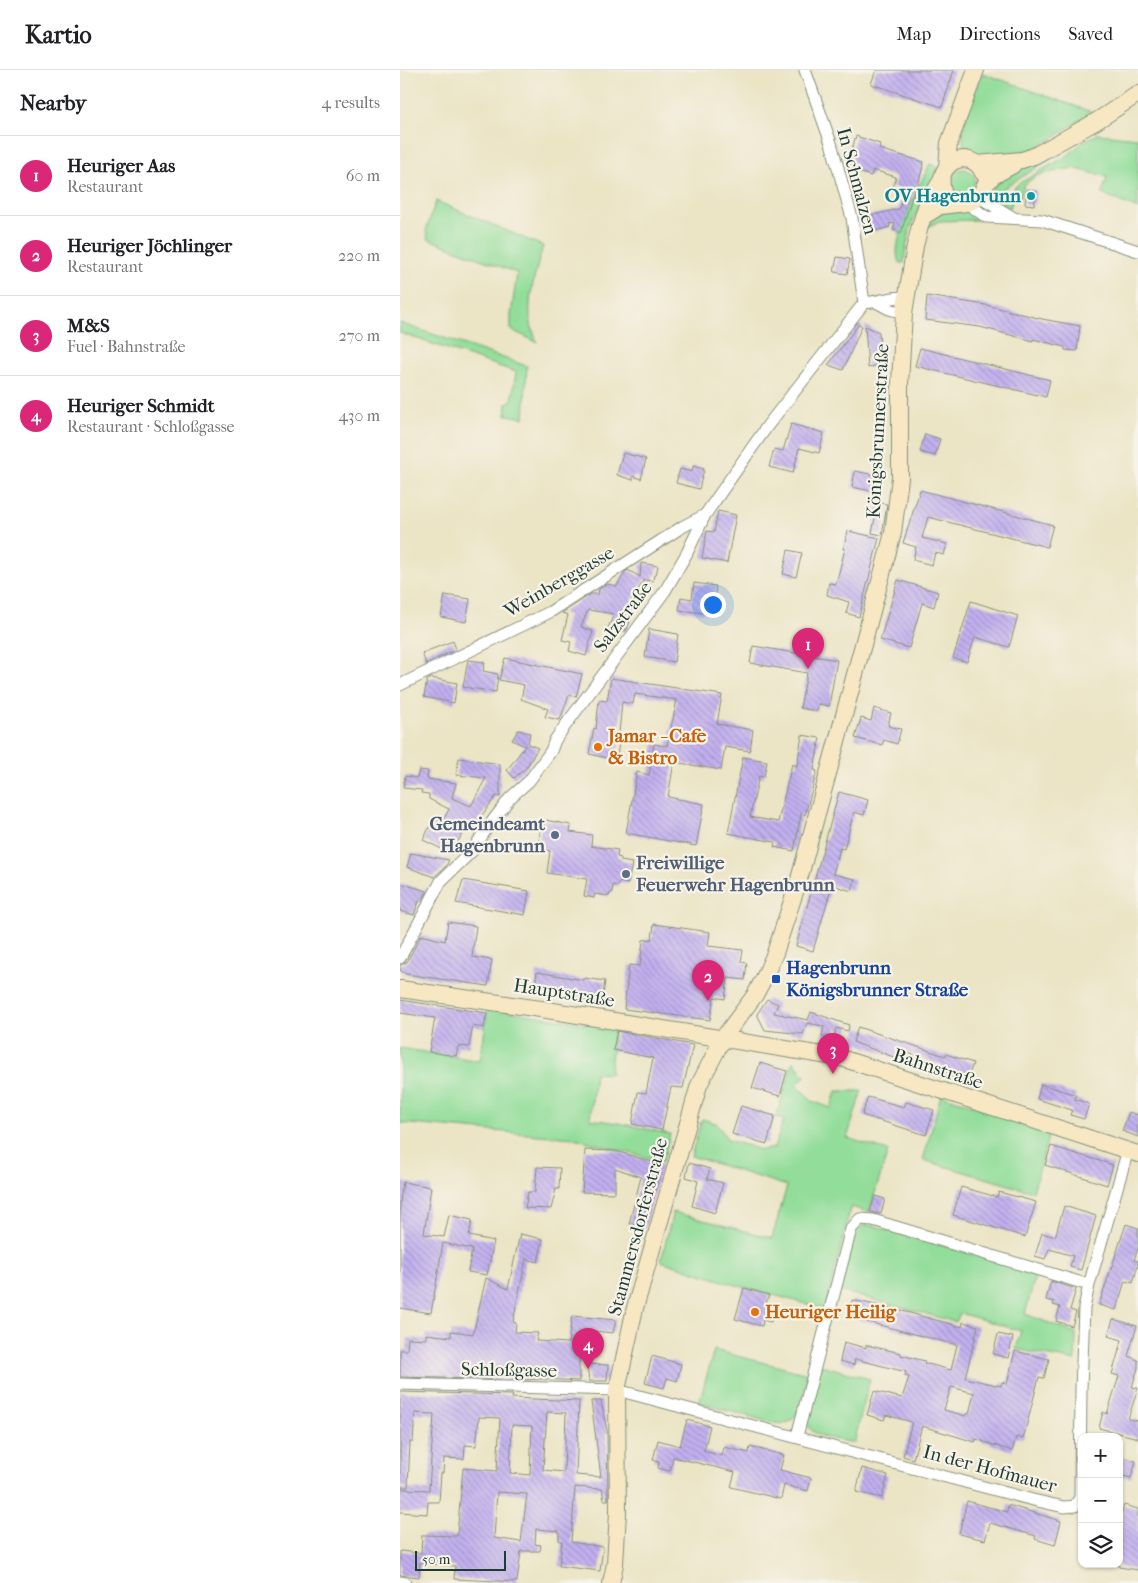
<!DOCTYPE html>
<meta charset="utf-8">
<style>
:root{--surface:#fff;--page:#f2f2f2;--text:#202124;--muted:#757577;--line:#e0e0e0;--accent:#db2777}
body{margin:0;font-family:"IM FELL French Canon",serif;background:var(--page);color:var(--text)}
.controls{position:absolute;right:15px;bottom:15px;display:grid;overflow:hidden;border-radius:10px;box-shadow:0 1px 4px #0004}
.controls button{width:45px;height:45px;display:grid;place-items:center;padding:0;border:0;border-bottom:1px solid var(--line);background:var(--surface);color:var(--text);font:25px sans-serif}
.scale{position:absolute;left:15px;bottom:12px;width:91px;box-sizing:border-box;padding-left:5px;border:2px solid #1f3d34;border-top:0;font-size:14px;line-height:18px;white-space:nowrap;color:#1f3d34;-webkit-text-stroke:4px #f7f3e8;paint-order:stroke}
.you{position:absolute;left:312px;top:534px;width:18px;height:18px;margin:-12px;border:4px solid #fff;border-radius:50%;background:#1a73e8;box-shadow:0 0 0 8px #1a73e833}
.badge{display:grid;place-items:center;width:32px;height:32px;border-radius:50%;background:var(--accent);color:#fff;font-size:16px;font-weight:700}
.pin{position:absolute;translate:-50% -41px;filter:drop-shadow(0 1px 2px #0008)}
.pin::after{content:'';position:absolute;top:26px;width:18px;height:15px;background:inherit;clip-path:polygon(0 0,100% 0,50% 100%)}
.list{margin:0;padding:0;list-style:none}
h2{display:flex;justify-content:space-between;align-items:center;height:65px;margin:0;padding:0 20px;font-size:21px}
h2 small{font-size:16px;font-weight:400;color:var(--muted)}
.list li{display:grid;grid-template-columns:32px 1fr auto;gap:15px;align-items:center;box-sizing:border-box;height:80px;padding:0 20px;border-top:1px solid var(--line)}
.list b{display:block;font-size:19px;white-space:nowrap}
.list p{margin:0;font-size:16px;white-space:nowrap;color:var(--muted)}
.list em{font-size:16px;font-style:normal;color:var(--muted)}
.icon{flex:none;width:28px;height:28px;fill:none;stroke:currentColor;stroke-width:2;stroke-linecap:round;stroke-linejoin:round}
.map{position:relative;flex:none;width:738px;height:1513px;overflow:hidden}
header{display:flex;align-items:center;gap:30px;box-sizing:border-box;height:70px;padding:0 25px;background:var(--surface);border-bottom:1px solid var(--line)}
header strong{font-size:24px}
nav{display:flex;gap:28px;margin-inline-start:auto;font-size:18px}
main{display:flex}
aside{flex:1;background:var(--surface)}
.map>svg:first-child{display:block}
</style>
<header>
<strong>Kartio</strong>
<nav><a>Map</a><a>Directions</a><a>Saved</a></nav>
</header>
<main>
<aside>
<h2>Nearby<small>4 results</small></h2>
<ul class="list">
<li><span class="badge">1</span><div><b>Heuriger Aas</b><p>Restaurant</p></div><em>60 m</em></li>
<li><span class="badge">2</span><div><b>Heuriger Jöchlinger</b><p>Restaurant</p></div><em>220 m</em></li>
<li><span class="badge">3</span><div><b>M&amp;S</b><p>Fuel · Bahnstraße</p></div><em>270 m</em></li>
<li><span class="badge">4</span><div><b>Heuriger Schmidt</b><p>Restaurant · Schloßgasse</p></div><em>430 m</em></li>
</ul>
</aside>
<div class="map">
<svg width="738" height="1513" viewBox="0 0 738 1513">
<defs>
<pattern id="building-back-hatch" width="6" height="6" patternUnits="userSpaceOnUse" patternTransform="scale(1.25)"><rect width="6" height="6" fill="#c2b0f0"/><path d="M-1 5l2 2M0 0l6 6M5-1l2 2" fill="none" stroke="#9d90c3"/></pattern>
</defs>
<rect width="100%" height="100%" fill="#f7f3e8"/>
<filter id="ink" filterUnits="userSpaceOnUse"><feTurbulence type="fractalNoise" baseFrequency=".02" numOctaves="2"/><feDisplacementMap in="SourceGraphic" scale="10" xChannelSelector="R" yChannelSelector="G"/><feConvolveMatrix kernelMatrix="1 2 1 2 8 2 1 2 1" color-interpolation-filters="sRGB"/></filter>
<filter id="wash" filterUnits="userSpaceOnUse"><feTurbulence type="fractalNoise" baseFrequency=".0096" numOctaves="4" result="noise"/><feDisplacementMap in="SourceGraphic" scale="20" xChannelSelector="R" yChannelSelector="G"/><feGaussianBlur stdDeviation="1.12" result="paint"/><feColorMatrix in="noise" values="0 0 0 0 0 0 0 0 0 0 0 0 0 0 0 0 0 1.4 0 .05"/><feComposite in="paint" operator="in"/></filter>
<g filter="url(#wash)">
<rect width="100%" height="100%" fill="#ebe4c5"/>
<path fill="#91dd99" stroke="#588d66" d="M582,3L692,42L649,71L630,80L585,91C578,87 569,85 565,78C556,61 576,20 582,3Z
M698,64L738,68V139L702,124L707,107L673,98L646,103L636,106L624,115L620,130L613,129L610,138L600,134L618,114L668,85L684,71Z
M635,93L638,97L604,118L594,129C583,110 621,100 635,93Z
M530,94L539,98C533,114 523,128 516,144C509,160 506,176 504,193H500C487,177 521,112 530,94Z
M551 111a12 12 0 1 1 24 0a12 12 0 1 1-24 0Z
M36,131L143,176C137,198 126,230 131,253C132,260 135,266 137,272L111,260V245L117,203L28,169L26,160Z
M567,140L579,148L578,150L539,151L530,156H528L538,143Z
M0,253L127,296L124,348L106,345L107,333L112,330L116,302L0,263Z
M88,938L214,958L210,1004L195,1003L190,1049L218,1053L270,1064L263,1092L174,1068L0,1053V978L80,991Z
M393,991L405,1006L397,1015L412,1031L431,1038L436,1021H462L447,1068L488,1081L469,1142L451,1137L425,1239L329,1213L261,1191L273,1142L372,1168L387,1116L291,1086L302,1049L316,1053L328,1070L362,1080L374,1078L384,1049L376,1047Z
M541,1025L650,1060L633,1122L523,1090Z
M465,1155L474,1156L636,1203L625,1244L676,1263L675,1291L616,1279L621,1261L560,1243L556,1252L440,1221L456,1161L460,1157Z
M314,1280L408,1304C404,1318 403,1347 386,1353C382,1354 377,1353 374,1353L299,1333Z
M421,1295L470,1309L454,1373C438,1369 409,1369 406,1350Z"/>
<g fill="none" stroke-linecap="round" stroke-linejoin="round">
<path stroke="#55c2cb" stroke-width="4" d="M637,95L658,84L667,76"/>
</g>
<g id="blocks">
<path fill="url(#building-back-hatch)" fill-rule="evenodd" d="M476,0H554L542,37L471,14Z
M456,66L480,74L479,79L524,92L518,115L516,114L501,163L493,160L495,153L489,154L490,157L468,163L464,147L499,139L504,121L493,117L496,107L473,100L471,106L446,98Z
M627,119L637,121L634,135L625,134Z
M437,187L450,189L447,204L434,202Z
M527,226L586,235L642,249L680,256L677,281L665,280V277L633,269V271L580,257L525,250Z
M459,254L462,256L443,300L428,295Z
M465,256L479,262L481,294L468,298Z
M520,278L650,310L646,327L515,296Z
M391,354L424,363L419,383L399,378L393,403L369,397L374,379L383,381Z
M525,364L540,369L535,386L520,382Z
M223,383L246,389L241,409L233,406V410L217,405Z
M293,396L304,399L299,419L276,413L280,399L292,402Z
M455,401L480,406L476,422L452,417Z
M520,420L653,455L647,477L528,447L522,468L547,474L544,485L535,483L532,495L513,490L516,477L503,473Z
M478,433L487,434L482,465L472,463Z
M318,441L336,445L327,493L302,488L307,461L314,462Z
M448,461L479,468L459,547L446,543L449,532L427,525L429,513L436,514L445,479H443Z
M388,480L402,483L396,507L383,504Z
M241,493L258,496L256,505H254L253,511L244,510L232,530L238,531L226,561L208,558L214,544L188,540L181,557L193,561L186,586L169,581L171,572L162,570L168,545L162,543L191,524H198L199,519L207,514L217,516L225,502L228,500L240,507Z
M498,510L538,522L534,537L522,533L509,578L480,570Z
M294,513L316,516L312,544L279,540L281,527L292,529Z
M45,525L70,529L66,552L41,547Z
M571,531L618,546L609,577L575,567L567,592L553,588Z
M249,559L278,564L274,592L245,587Z
M53,571L56,579L26,594L22,583Z
M353,576L437,590L429,636L418,634L417,641L400,638L407,603L350,593Z
M105,588L182,604L176,627L169,625L160,650L145,647L148,639L121,629L124,615L99,610Z
M68,590L85,592L83,601L98,604L96,622L63,617Z
M31,608L57,613L54,633L24,627L27,610Z
M211,608L322,625L317,654L353,660L350,681L325,677L321,700L274,692L268,727L304,734L296,776L226,763L237,702L249,705L254,674L267,676L277,630L235,624L233,634L222,632L219,663H221L216,690L189,684L194,658L196,659L199,630L207,631Z
M474,638L491,643L488,656L501,659L497,674L484,670L482,675L455,668L461,648L471,651Z
M118,660L130,663L128,674L138,678L126,698L114,708L107,700L125,676L112,670Z
M402,665L420,668L414,700L417,701L405,745L401,744L394,781L374,777L375,772L328,763L343,687L367,691L364,707L359,706L350,747L378,752L392,694L397,696Z
M59,688L100,694V727L96,726L75,755L68,752L52,784L23,770L32,752L40,756L49,739L29,729V724L21,723L22,720L3,718L5,706L17,708L19,700L28,701L27,709L56,713L52,728L71,736L86,708L56,705Z
M439,722L468,730L464,745L454,742L444,779L440,778L433,804L455,809L452,821L432,815L413,881L396,876Z
M145,750L171,755L170,762L192,765L191,776L218,780L217,787L221,788V791L232,793L228,814L219,812L218,816L213,815L212,823H210L209,826L195,824L194,828L184,826L187,809L147,803L150,781L140,779L141,771L139,770L141,754L144,755Z
M11,783L49,790L46,796L34,807L7,797Z
M63,810L129,821L125,845L56,833Z
M0,813L27,821L22,831H19L14,845L0,841Z
M48,852L76,856L72,887L92,890L88,916L6,904L0,900V895L7,892L21,865L45,871Z
M254,854L310,862L308,876L343,880L341,892L347,893L345,910L328,908L325,929L314,927L310,950L224,939L229,895L240,896L243,870L252,869Z
M137,902L184,910V908L205,911L202,933L134,922Z
M367,929L378,934L374,943L408,950L411,942L449,955L448,961L436,958L434,968L422,966L424,956L407,953L403,964L365,960L357,944Z
M0,930L87,943L84,958L73,956L69,977L58,976L56,986L29,982L35,948L0,943Z
M458,957L545,986L546,984L573,993L567,1011L539,1002L542,995L502,981L499,989L453,972Z
M217,961L293,975L283,1018L271,1017L262,1060L232,1054L238,1022L246,1023L253,988L213,980Z
M360,993L387,1001L380,1026L352,1018Z
M641,1014L676,1025L675,1029L689,1034L684,1049L670,1045L672,1040L637,1029Z
M468,1027L504,1037L506,1032L534,1040L526,1065L462,1045Z
M341,1036L375,1046L367,1074L332,1064Z
M729,1042L738,1045V1067L722,1061Z
M651,1076L713,1095L707,1115L645,1095Z
M185,1080L216,1081L262,1095L245,1158L229,1154L241,1107L215,1098V1123L182,1122Z
M289,1093L310,1099L307,1109L323,1113L315,1143L292,1136L298,1111L286,1107Z
M137,1097L160,1098L159,1119H156L151,1139L125,1138L128,1122H135Z
M3,1112L31,1117L24,1164L44,1167L49,1145L72,1150L69,1166L94,1171L87,1205L68,1202L72,1179L43,1173L31,1243L0,1238V1132Z
M561,1117L597,1127L599,1122L636,1132L625,1167L553,1145Z
M475,1126L485,1129L481,1144L470,1142Z
M664,1136L696,1146L681,1200L670,1197L673,1186L660,1182L649,1179L645,1189L635,1186L642,1163L655,1167Z
M726,1154L738,1158V1178L734,1190L738,1191V1195L733,1213L725,1211L716,1240L699,1235Z
M120,1164L143,1169L138,1192L126,1189L113,1252L116,1253L115,1262L138,1263L136,1271L168,1273L172,1246L216,1250L213,1263L184,1260L179,1294V1311L142,1309L121,1310L0,1307V1280H7L8,1268L26,1269V1264L51,1267V1261L73,1264L86,1208L108,1219Z
M651,1211L676,1219L670,1240L676,1242L672,1256L656,1251L660,1237L653,1235L654,1232L646,1230Z
M344,1218L369,1225L366,1233L375,1236L371,1252L363,1250L362,1256L335,1249Z
M452,1230L495,1239L562,1257L563,1252L578,1256L565,1308L601,1316L602,1312L607,1314L615,1281L649,1289L644,1308L639,1307L623,1369L616,1367L612,1381L576,1369L575,1372L522,1356L513,1389L503,1386L512,1352L486,1345L484,1350L467,1345L474,1321L502,1328L509,1307L505,1306L506,1302L455,1289L454,1295L440,1291L444,1272L466,1278V1275L501,1283V1285L525,1291L524,1293L551,1300L557,1275L448,1247ZM551,1317L574,1323L569,1344H567L566,1346L544,1340Z
M713,1249L737,1256L728,1286L738,1290V1298L732,1317L738,1318L728,1349L738,1351V1368L699,1358L703,1342L707,1344L719,1306L712,1304L722,1270L708,1266Z
M598,1264L613,1267L608,1288L593,1284Z
M252,1286L281,1294L277,1311L267,1308L264,1318L245,1313Z
M187,1294L208,1295L207,1311H189Z
M0,1322L113,1325L112,1328L179,1331L176,1405L201,1407L191,1331H201L207,1361L208,1430H204L202,1419L175,1417L171,1472L203,1477L200,1501L159,1496L162,1471H159V1461L136,1459L135,1474L141,1475L140,1481H121L117,1512L54,1509L55,1496L20,1493L19,1507L0,1505V1481L21,1483L22,1465L57,1466L63,1398L97,1401L100,1348L79,1347L76,1376L65,1375L64,1389L44,1388L43,1403H41L39,1432H28L27,1444L0,1442V1419L29,1420L34,1344L15,1343L13,1372H10L8,1417H0ZM147,1342L166,1343L164,1402L143,1400ZM112,1355L132,1356L130,1405L110,1403ZM97,1422L127,1424L121,1472L94,1468Z
M287,1350L310,1356L304,1381L322,1386L324,1377L349,1383L350,1377L384,1385L380,1400L411,1408L408,1421L384,1415L381,1429L331,1417L335,1402L273,1387L270,1401L258,1398L259,1392L253,1390L258,1370L280,1376Z
M719,1386L736,1391L731,1408L719,1405Z
M462,1398L488,1405L482,1428L456,1422Z
M567,1431L607,1442L608,1435L661,1451L655,1475L635,1469L636,1466L590,1453L585,1470L559,1464Z
M724,1435L738,1439V1500L719,1497V1452Z"/>
</g>
</g>
<g filter="url(#ink)">
<use href="#blocks" fill-opacity="0" stroke="#85907c" stroke-width="1"/>
<g fill="none" stroke-linecap="round" stroke-linejoin="round">
<g stroke="#85907c" stroke-width="13">
<path id="street" d="M405,0L431,73L452,148L464,233
M582,122L584,130L614,148
M567,133L586,147L642,150L738,181
M476,232L489,239L504,243
M0,615L150,542L282,457L305,445
M0,888L41,811L73,780L85,761L110,728L129,711L151,681L155,670L165,656L265,521L287,483L305,445L368,355L464,233C479,232 492,226 507,227
M0,1314L217,1320L633,1430L664,1437L675,1436L680,1427L681,1319L684,1238L689,1215L728,1080
M397,1366L451,1159L460,1149L473,1150L689,1215
M0,1512L5,1513"/>
</g>
<g stroke="#85907c" stroke-width="18">
<path id="secondary" d="M577,94L622,90L634,86L695,52L738,24
M547,96L549,73L576,0
M543,121C534,92 571,76 583,103
M524,146L540,136L567,133L575,130L582,122L585,115L593,106L613,95
M0,919L141,939L441,988L738,1084
M211,1513L215,1494L218,1442L217,1320L235,1238L299,1015L323,968L355,925L365,906L375,883L398,813L440,660L493,463L500,408V313L504,243L515,176L520,156L527,134L541,111"/>
</g>
<use href="#street" stroke="#fff" stroke-width="11"/>
<use href="#secondary" stroke="#f7e8c3" stroke-width="16"/>
</g>
</g>
<circle fill="#0f9aa8" stroke="#f7f3e8" stroke-width="2" cx="631" cy="126" r="5"/>
<g fill="#e8710a" stroke="#f7f3e8" stroke-width="2">
<circle cx="198" cy="677" r="5"/>
<circle cx="355" cy="1242" r="5"/>
</g>
<g fill="#5c6f8a" stroke="#f7f3e8" stroke-width="2">
<circle cx="155" cy="765" r="5"/>
<circle cx="226" cy="804" r="5"/>
</g>
<rect fill="#1a4fb4" stroke="#f7f3e8" stroke-width="2" x="371" y="904" width="10" height="10" rx="2.5"/>
<g text-anchor="middle" dominant-baseline="central" stroke-width="4.5" stroke-linejoin="round" paint-order="stroke">
<g font-size="19" fill="#1f3d34" stroke="#f7f3e8">
<text transform="translate(457 111) rotate(75)">In Schmalzen</text>
<text transform="translate(478 361) rotate(-87)">Königsbrunnerstraße</text>
<text transform="translate(159 512) rotate(-30)">Weinberggasse</text>
<text transform="translate(223 547) rotate(-53)">Salzstraße</text>
<text transform="translate(164 923) rotate(9)">Hauptstraße</text>
<text transform="translate(538 999) rotate(18)">Bahnstraße</text>
<text transform="translate(238 1157) rotate(-75)">Stammersdorferstraße</text>
<text transform="translate(109 1300) rotate(1)">Schloßgasse</text>
<text transform="translate(590 1399) rotate(15)">In der Hofmauer</text>
</g>
<g font-size="19" font-weight="bold" fill="#0d838f" stroke="#f7f3e8" text-anchor="end">
<text x="621" y="126">OV Hagenbrunn</text>
</g>
<g font-size="19" font-weight="bold" fill="#c56008" stroke="#f7f3e8" text-anchor="start">
<text x="208" y="666">Jamar - Cafe<tspan x="208" dy="22">&amp; Bistro</tspan></text>
<text x="365" y="1242">Heuriger Heilig</text>
</g>
<g font-size="19" font-weight="bold" fill="#4e5e75" stroke="#f7f3e8" text-anchor="end">
<text x="145" y="754">Gemeindeamt<tspan x="145" dy="22">Hagenbrunn</tspan></text>
<text x="236" y="793" text-anchor="start">Freiwillige<tspan x="236" dy="22">Feuerwehr Hagenbrunn</tspan></text>
</g>
<g font-size="19" font-weight="bold" fill="#164399" stroke="#f7f3e8" text-anchor="start">
<text x="386" y="898">Hagenbrunn<tspan x="386" dy="22">Königsbrunner Straße</tspan></text>
</g>
</g>
</svg>
<div class="controls">
<button>+</button>
<button>−</button>
<button><svg class="icon" aria-label="layers" viewBox="0 0 24 24"><path d="M12 4l9 5-9 5-9-5zM3 14l9 5 9-5"/></svg></button>
</div>
<div class="scale">50 m</div>
<div class="you"></div>
<div class="pin badge" style="left:408px;top:599px">1</div>
<div class="pin badge" style="left:308px;top:931px">2</div>
<div class="pin badge" style="left:433px;top:1004px">3</div>
<div class="pin badge" style="left:188px;top:1299px">4</div>
</div>
</main>
